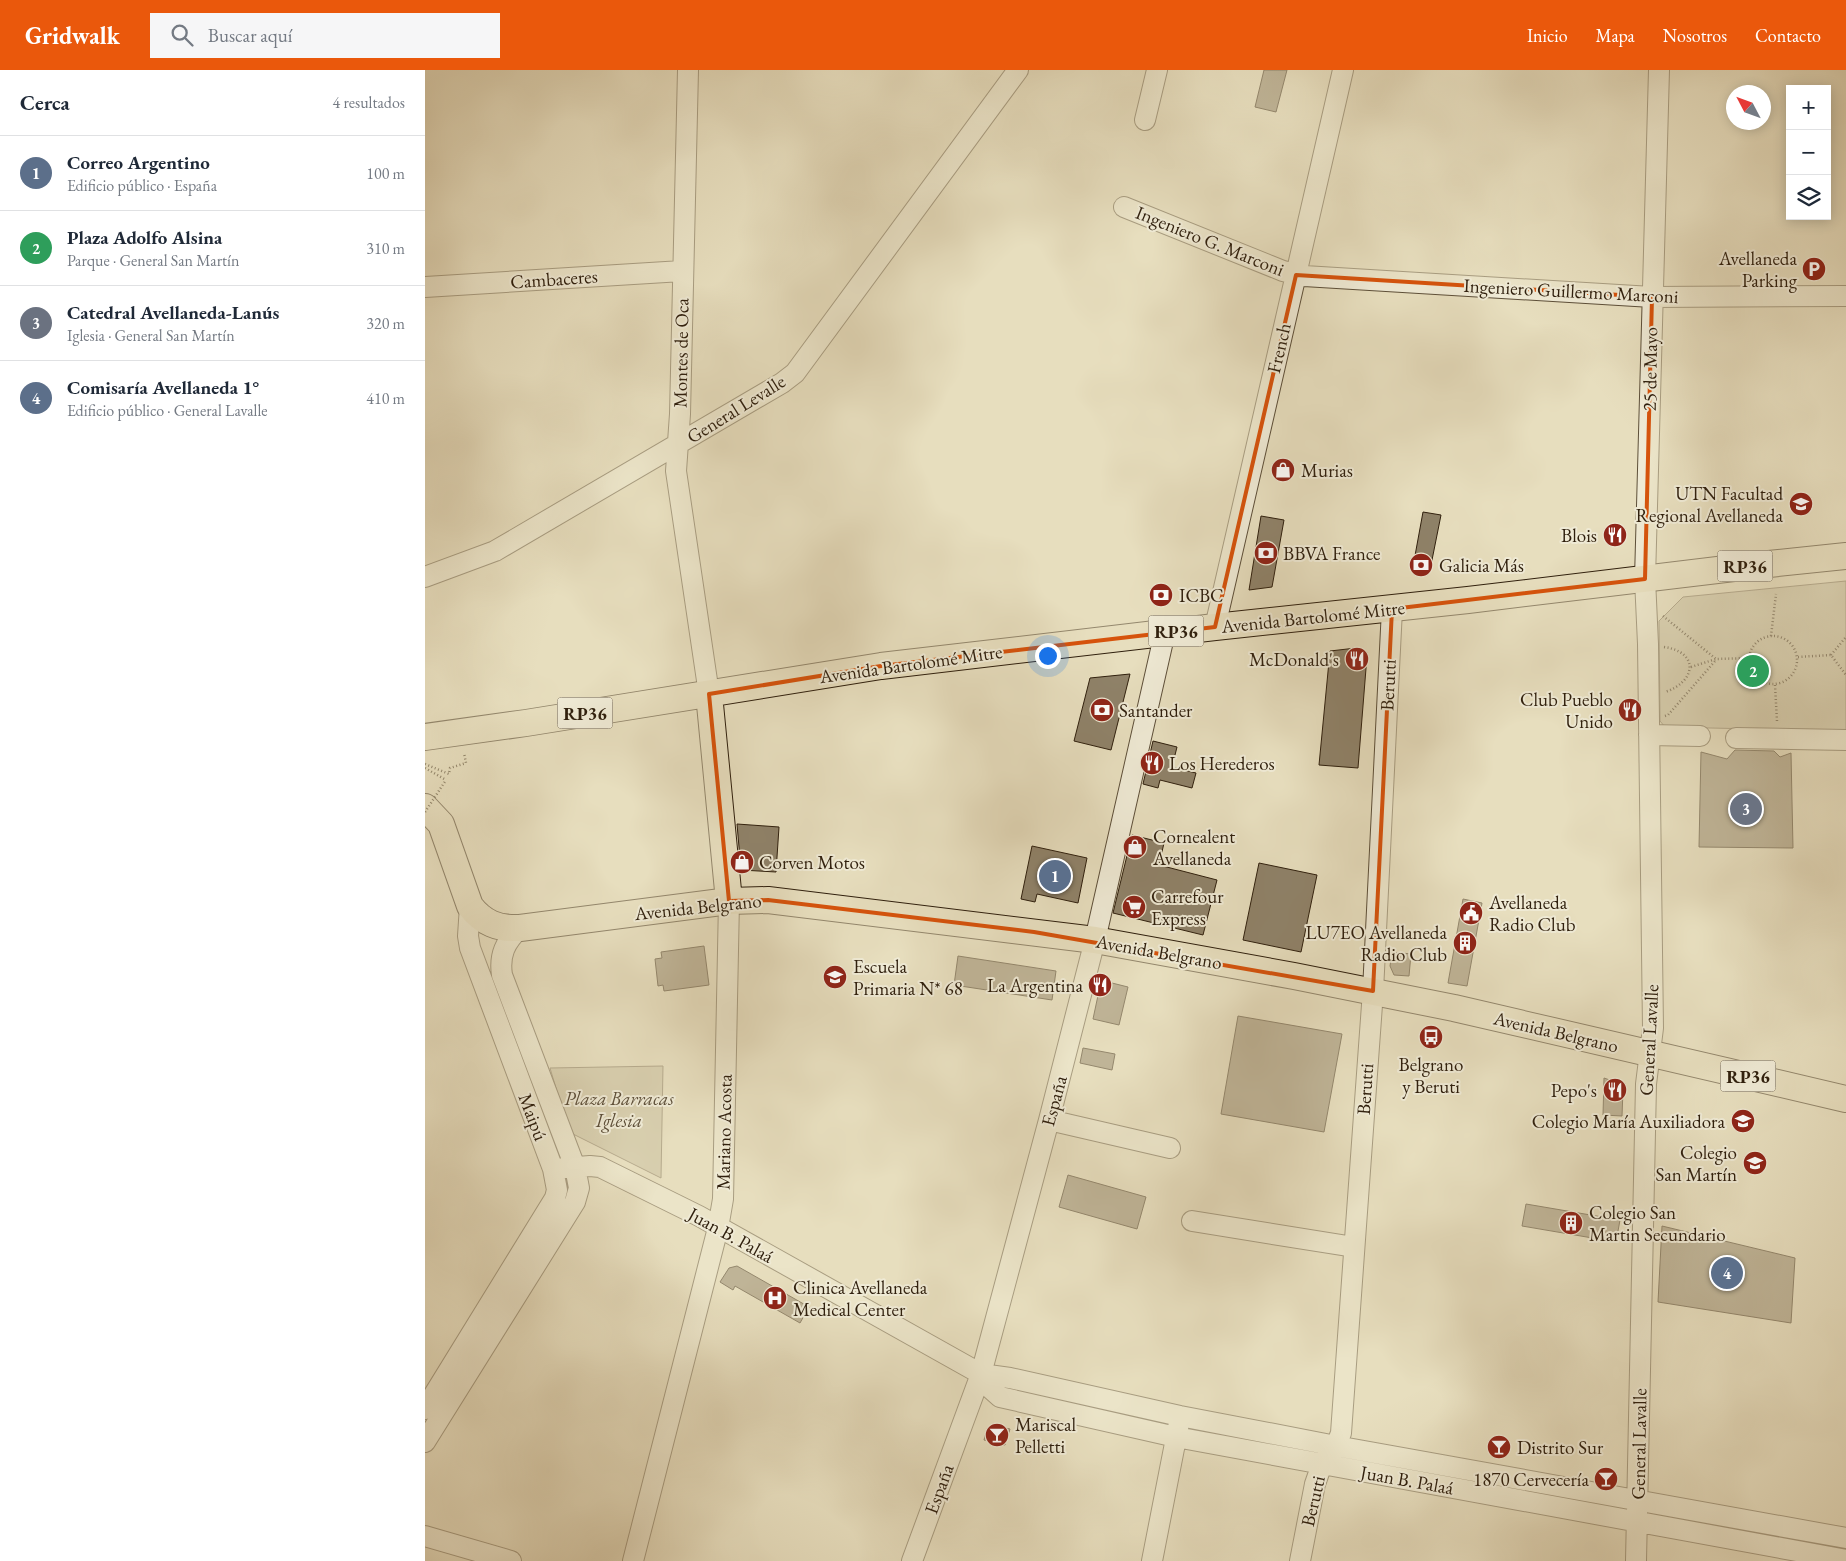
<!DOCTYPE html>
<html lang="es">
<meta charset="utf-8">
<style>
:root{--surface:#fff;--page:#f6f6f7;--text:#1f2937;--muted:#747a83;--line:#e0e1e3;--accent:#ea580c}
body{margin:0;font-family:"EB Garamond",serif;background:var(--page);color:var(--text)}
.controls{position:absolute;right:15px;top:15px;display:grid;overflow:hidden;border-radius:0px;box-shadow:0 2px 12px #0003}
.controls button{width:45px;height:45px;display:grid;place-items:center;padding:0;border:0;border-bottom:1px solid var(--line);background:var(--surface);color:var(--text);font:25px sans-serif}
.compass{position:absolute;left:1301px;top:15px;width:45px;height:45px;border-radius:50%;background:var(--surface);box-shadow:0 2px 12px #0003;rotate:311deg}
.you{position:absolute;left:622px;top:585px;width:18px;height:18px;margin:-12px;border:4px solid #fff;border-radius:50%;background:#1a73e8;box-shadow:0 0 0 8px #1a73e833}
.badge{display:grid;place-items:center;width:32px;height:32px;border-radius:50%;background:var(--accent);color:#fff;font-size:16px;font-weight:700}
.pin{position:absolute;translate:-50% -50%;border:2px solid #fff;box-shadow:0 1px 5px #0006}
.list{margin:0;padding:0;list-style:none}
h2{display:flex;justify-content:space-between;align-items:center;height:65px;margin:0;padding:0 20px;font-size:21px}
h2 small{font-size:16px;font-weight:400;color:var(--muted)}
.list li{display:grid;grid-template-columns:32px 1fr auto;gap:15px;align-items:center;box-sizing:border-box;height:75px;padding:0 20px;border-top:1px solid var(--line)}
.list b{display:block;font-size:19px;white-space:nowrap}
.list p{margin:0;font-size:16px;white-space:nowrap;color:var(--muted)}
.list em{font-size:16px;font-style:normal;color:var(--muted)}
.icon{flex:none;width:28px;height:28px;fill:none;stroke:currentColor;stroke-width:2;stroke-linecap:round;stroke-linejoin:round}
.map{position:relative;flex:none;width:1421px;height:1491px;overflow:hidden}
header{display:flex;align-items:center;gap:30px;box-sizing:border-box;height:70px;padding:0 25px;background:var(--accent);color:#fff}
header strong{font-size:24px}
nav{display:flex;gap:28px;margin-inline-start:auto;font-size:18px}
.search{width:350px;height:45px;background:var(--page);display:flex;align-items:center;gap:12px;box-sizing:border-box;padding:0 18px;border-radius:0px;color:var(--muted);font-size:19px}
main{display:flex}
aside{flex:1;background:var(--surface)}
.map>svg:first-child{display:block}
</style>
<header>
<strong>Gridwalk</strong>
<div class="search"><svg class="icon" aria-label="search" viewBox="0 0 24 24"><circle cx="10" cy="10" r="6"/><path d="M15 15l6 6"/></svg>Buscar aquí</div>
<nav><a>Inicio</a><a>Mapa</a><a>Nosotros</a><a>Contacto</a></nav>
</header>
<main>
<aside>
<h2>Cerca<small>4 resultados</small></h2>
<ul class="list">
<li><span class="badge" style="background:#5c6f8a">1</span><div><b>Correo Argentino</b><p>Edificio público · España</p></div><em>100 m</em></li>
<li><span class="badge" style="background:#2e9e5b">2</span><div><b>Plaza Adolfo Alsina</b><p>Parque · General San Martín</p></div><em>310 m</em></li>
<li><span class="badge" style="background:#6b7280">3</span><div><b>Catedral Avellaneda-Lanús</b><p>Iglesia · General San Martín</p></div><em>320 m</em></li>
<li><span class="badge" style="background:#5c6f8a">4</span><div><b>Comisaría Avellaneda 1°</b><p>Edificio público · General Lavalle</p></div><em>410 m</em></li>
</ul>
</aside>
<div class="map">
<svg width="1421" height="1491" viewBox="0 0 1421 1491">
<rect width="100%" height="100%" fill="#e7debe"/>
<filter id="stains"><feTurbulence type="fractalNoise" baseFrequency=".004" numOctaves="4"/><feColorMatrix values="0 0 0 0 .2 0 0 0 0 .09 0 0 0 0 .02 0 0 0 .5 -.17"/></filter>
<radialGradient id="worn" r=".72"><stop offset=".6" stop-color="#630" stop-opacity="0"/><stop offset="1" stop-color="#630" stop-opacity=".3"/></radialGradient>
<path fill="#c8bea0" stroke="#7c6e56" d="M1421,511V661L1240,657L1235,651L1234,551L1258,527Z
M238,996L236,1108L144,1062L125,998Z"/>
<path fill="#8f8269" stroke="#2f1f0d" d="M839,0H862L851,42L830,37Z
M998,442L1016,445L1005,500L987,502Z
M836,446L859,450L847,517L824,520Z
M931,578L942,586L933,698L894,695L905,581Z
M705,604L686,680L649,671L665,608Z
M728,671L752,677L747,697L771,703L767,718L735,710L733,718L718,714Z
M1310,680L1349,681L1355,687L1366,683L1368,778L1274,777L1276,682L1302,689Z
M312,754L354,757L351,802L316,800Z
M707,765L739,773L734,795L792,810L778,865L688,843Z
M607,776L662,788L653,833L612,824L610,832L596,829Z
M834,793L892,805L876,882L818,870Z
M1038,829L1057,833L1042,916L1023,913Z
M279,876L284,915L239,921L238,915L233,916L230,889L237,888L236,882Z
M967,882L986,884L984,906L969,905L965,896Z
M533,886L631,901L627,930L529,915Z
M683,912L703,917L694,955L668,949L675,916Z
M813,946L917,964L899,1062L796,1044Z
M658,978L690,984L687,1000L655,993Z
M1179,1008L1193,1013L1198,1020L1197,1046L1178,1045Z
M643,1105L721,1127L712,1159L634,1137Z
M1101,1134L1195,1150L1191,1172L1097,1156Z
M1237,1156L1370,1188L1366,1253L1233,1232Z
M312,1196L384,1237L375,1253L310,1216L308,1220L295,1212L304,1198Z
M571,1356L585,1359L580,1375L559,1370L562,1359Z"/>
<g fill="none" stroke-linecap="round" stroke-linejoin="round">
<g stroke="#5d4f39" stroke-width="22">
<path id="minor" d="M263,0L255,344L251,401L284,624
M720,50L732,0
M699,137L858,201L879,206L1227,227L1421,226
M0,217L257,201
M0,507L70,481L357,313L370,303L593,0
M790,557L918,0
M1224,665L1275,666
M1311,668L1421,670
M624,1050L745,1078
M128,1099L165,1096L175,1097L274,1146L556,1304L585,1308L755,1346L911,1376L1421,1468
M767,1151L929,1177
M556,1304L566,1319L575,1327L751,1367L1421,1490
M0,1339L130,1128L132,1120L128,1099L45,878L43,866L45,836
M0,1372L150,1132L154,1118L150,1097L77,905C74,885 80,872 95,858
M0,1466L86,1491
M208,1491L293,1158L298,1129L304,831
M487,1491L556,1304L624,1050L670,870L740,562
M727,1491L754,1353
M875,1491L890,1414L897,1394L911,1376L916,1363L948,921L967,539
M1211,1491L1221,1014L1228,958L1223,574L1220,509L1234,0"/>
</g>
<g stroke="#2f1f0d" stroke-width="28">
<path id="major" d="M284,624L304,831
M0,667L101,653L456,596L790,557L1043,530L1334,495L1421,486
M0,737L16,754L45,836C58,853 73,859 95,858L304,831L343,830L670,870L869,906L1029,938L1421,1029"/>
</g>
<path stroke="#2f1f0d" stroke-width="2.5" stroke-dasharray="1 2.5" stroke-linecap="butt" d="M1238,546L1291,589
M1324 590a24 24 0 1 1 48 0a24 24 0 1 1-48 0Z
M1346,566L1351,524
M1239,577C1275,582 1271,612 1240,622
M1406,585L1421,567
M1373,587L1406,585L1421,605
M1266,597L1291,589L1324,588
M1350,615L1352,651
M1240,646L1243,645L1291,590
M0,694L24,704L25,698L41,693L39,683
M0,698L21,710"/>
<use href="#minor" stroke="#efead5" stroke-width="20"/>
<use href="#major" stroke="#e7debe" stroke-width="26"/>
<path stroke="#2f1f0d" stroke-width="2.5" stroke-dasharray="1 2.5" stroke-linecap="butt" d="M0,742L21,710"/>
</g>
<path d="M0 0H1421V1491H0ZM871,205L1227,227L1220,509L967,539L948,921L609,862L343,830L304,831L284,624L456,596L790,557Z" fill="#e7debe" fill-opacity=".55" fill-rule="evenodd"/>
<path fill="none" stroke="#d6530c" stroke-width="4" stroke-linejoin="round" d="M871,205L1227,227L1220,509L967,539L948,921L609,862L343,830L304,831L284,624L456,596L790,557Z"/>
<defs>
<g id="parking-disc" transform="scale(1.25)"><circle r="9.5" fill="#8f2418" stroke="#efead5"/><path d="M-3.5-5.5H1a3.5 3.5 0 0 1 0 7H-1V5.5H-3.5ZM-1-3.4V-.6H.8a1.4 1.4 0 0 0 0-2.8Z" fill="#fff"/></g>
<g id="shop-disc" transform="scale(1.25)"><circle r="9.5" fill="#8f2418" stroke="#efead5"/><path d="M-5-2.5h2.3a2.7 3.5 0 0 1 5.4 0H5L5.5 6h-11ZM-1.5-2.5h3a1.5 2.3 0 0 0-3 0Z" fill="#fff"/></g>
<g id="university-disc" transform="scale(1.25)"><circle r="9.5" fill="#8f2418" stroke="#efead5"/><path d="M0-5L7-2L0 1L-7-2ZM-4 1L0 2.5L4 1V4Q0 6-4 4Z" fill="#fff"/></g>
<g id="restaurant-disc" transform="scale(1.25)"><circle r="9.5" fill="#8f2418" stroke="#efead5"/><path d="M-5-6h1v4h1v-4h1v4h1v-4h1v5L-1.5 .5V6h-2V.5L-5-1ZM5-6V6H3V1.5H1.5Q1.5-4 5-6Z" fill="#fff"/></g>
<g id="bank-disc" transform="scale(1.25)"><circle r="9.5" fill="#8f2418" stroke="#efead5"/><path d="M-6-4H6V4H-6ZM0-2.3a2.3 2.3 0 1 0 0 4.6a2.3 2.3 0 1 0 0-4.6Z" fill="#fff"/></g>
<g id="supermarket-disc" transform="scale(1.25)"><circle r="9.5" fill="#8f2418" stroke="#efead5"/><path d="M-6-5.5h2.5l.6 2H6L4.5 2H-2.5L-4.4-4H-6ZM-1.5 3.2a1.3 1.3 0 1 0 .1 0ZM3 3.2a1.3 1.3 0 1 0 .1 0Z" fill="#fff"/></g>
<g id="civic-disc" transform="scale(1.25)"><circle r="9.5" fill="#8f2418" stroke="#efead5"/><path d="M-.6-6.5H3V-4.5H.6V-3L4-1V1h2V6H-6V1h2V-1L-.6-3ZM-1.2 2.5V6h2.4V2.5Z" fill="#fff"/></g>
<g id="building-disc" transform="scale(1.25)"><circle r="9.5" fill="#8f2418" stroke="#efead5"/><path d="M-4-6H4V6H1V3H-1V6H-4ZM-2.5-4.3h1.7v1.8h-1.7ZM.8-4.3h1.7v1.8H.8ZM-2.5-1h1.7V.8h-1.7ZM.8-1h1.7V.8H.8Z" fill="#fff"/></g>
<g id="school-disc" transform="scale(1.25)"><circle r="9.5" fill="#8f2418" stroke="#efead5"/><path d="M0-5L7-2L0 1L-7-2ZM-4 1L0 2.5L4 1V4Q0 6-4 4Z" fill="#fff"/></g>
<g id="bus-disc" transform="scale(1.25)"><circle r="9.5" fill="#8f2418" stroke="#efead5"/><path d="M-5-6H5V4H4V6H2V4H-2V6H-4V4H-5ZM-3.5-4V0h7V-4ZM-3.5 1.2v1.5H-2V1.2ZM2 1.2v1.5H3.5V1.2Z" fill="#fff"/></g>
<g id="hospital-disc" transform="scale(1.25)"><circle r="9.5" fill="#8f2418" stroke="#efead5"/><path d="M-5-5h3v3.5h4V-5h3V5h-3V1.5h-4V5h-3Z" fill="#fff"/></g>
<g id="bar-disc" transform="scale(1.25)"><circle r="9.5" fill="#8f2418" stroke="#efead5"/><path d="M-6-5H6L.8 .8V4.5H3.5V6h-7V4.5H-.8V.8Z" fill="#fff"/></g>
</defs>
<g fill-rule="evenodd">
<use href="#parking-disc" x="1389" y="199"/>
<use href="#shop-disc" x="858" y="400"/>
<use href="#university-disc" x="1376" y="434"/>
<use href="#restaurant-disc" x="1190" y="465"/>
<use href="#bank-disc" x="841" y="483"/>
<use href="#bank-disc" x="996" y="495"/>
<use href="#bank-disc" x="736" y="525"/>
<use href="#restaurant-disc" x="932" y="589"/>
<use href="#bank-disc" x="677" y="640"/>
<use href="#restaurant-disc" x="1205" y="640"/>
<use href="#restaurant-disc" x="727" y="693"/>
<use href="#shop-disc" x="710" y="777"/>
<use href="#shop-disc" x="317" y="792"/>
<use href="#supermarket-disc" x="709" y="837"/>
<use href="#civic-disc" x="1046" y="843"/>
<use href="#building-disc" x="1040" y="873"/>
<use href="#school-disc" x="410" y="907"/>
<use href="#restaurant-disc" x="675" y="915"/>
<use href="#bus-disc" x="1006" y="967"/>
<use href="#restaurant-disc" x="1190" y="1020"/>
<use href="#school-disc" x="1318" y="1051"/>
<use href="#school-disc" x="1330" y="1093"/>
<use href="#building-disc" x="1146" y="1153"/>
<use href="#hospital-disc" x="350" y="1228"/>
<use href="#bar-disc" x="572" y="1365"/>
<use href="#bar-disc" x="1074" y="1377"/>
<use href="#bar-disc" x="1181" y="1409"/>
</g>
<g text-anchor="middle" dominant-baseline="central" stroke-width="4" stroke-linejoin="round" paint-order="stroke">
<g fill="#efead5" stroke="#695c49" stroke-width="1">
<rect x="1292.5" y="480.5" width="55" height="31" rx="4"/>
<rect x="723.5" y="545.5" width="55" height="31" rx="4"/>
<rect x="132.5" y="627.5" width="55" height="31" rx="4"/>
<rect x="1295.5" y="990.5" width="55" height="31" rx="4"/>
</g>
<g font-size="18" font-weight="bold" fill="#2f1f0d">
<text x="1320" y="496">RP36</text>
<text x="751" y="561">RP36</text>
<text x="160" y="643">RP36</text>
<text x="1323" y="1006">RP36</text>
</g>
<g font-size="19" fill="#2f1f0d" stroke="#efead5">
<text transform="translate(785 171) rotate(22)">Ingeniero G. Marconi</text>
<text transform="translate(129 209) rotate(-4)">Cambaceres</text>
<text transform="translate(1146 221) rotate(3)">Ingeniero Guillermo Marconi</text>
<text transform="translate(854 278) rotate(-77)">French</text>
<text transform="translate(256 283) rotate(-89)">Montes de Oca</text>
<text transform="translate(1225 299) rotate(-89)">25 de Mayo</text>
<text transform="translate(311 339) rotate(-32)">General Levalle</text>
<text transform="translate(888 547) rotate(-6)">Avenida Bartolomé Mitre</text>
<text transform="translate(486 594) rotate(-8)">Avenida Bartolomé Mitre</text>
<text transform="translate(963 615) rotate(-87)">Berutti</text>
<text transform="translate(273 837) rotate(-6)">Avenida Belgrano</text>
<text transform="translate(734 882) rotate(10)">Avenida Belgrano</text>
<text transform="translate(1131 962) rotate(13)">Avenida Belgrano</text>
<text transform="translate(1224 970) rotate(-87)">General Lavalle</text>
<text transform="translate(940 1019) rotate(-86)">Berutti</text>
<text transform="translate(629 1031) rotate(-75)">España</text>
<text transform="translate(108 1047) rotate(69)">Maipú</text>
<text transform="translate(299 1062) rotate(-89)">Mariano Acosta</text>
<text transform="translate(306 1165) rotate(29)">Juan B. Palaá</text>
<text transform="translate(1214 1374) rotate(-89)">General Lavalle</text>
<text transform="translate(982 1410) rotate(10)">Juan B. Palaá</text>
<text transform="translate(514 1419) rotate(-70)">España</text>
<text transform="translate(888 1431) rotate(-77)">Berutti</text>
</g>
<g font-size="19" fill="#2f1f0d" stroke="#efead5" text-anchor="start">
<text x="1372" y="188" text-anchor="end">Avellaneda<tspan x="1372" dy="22">Parking</tspan></text>
<text x="876" y="400">Murias</text>
<text x="1358" y="423" text-anchor="end">UTN Facultad<tspan x="1358" dy="22">Regional Avellaneda</tspan></text>
<text x="1172" y="465" text-anchor="end">Blois</text>
<text x="858" y="483">BBVA France</text>
<text x="1014" y="495">Galicia Más</text>
<text x="754" y="525">ICBC</text>
<text x="914" y="589" text-anchor="end">McDonald's</text>
<text x="1188" y="629" text-anchor="end">Club Pueblo<tspan x="1188" dy="22">Unido</tspan></text>
<text x="694" y="640">Santander</text>
<text x="744" y="693">Los Herederos</text>
<text x="728" y="766">Cornealent<tspan x="728" dy="22">Avellaneda</tspan></text>
<text x="334" y="792">Corven Motos</text>
<text x="726" y="826">Carrefour<tspan x="726" dy="22">Express</tspan></text>
<text x="1064" y="832">Avellaneda<tspan x="1064" dy="22">Radio Club</tspan></text>
<text x="1022" y="862" text-anchor="end">LU7EO Avellaneda<tspan x="1022" dy="22">Radio Club</tspan></text>
<text x="428" y="896">Escuela<tspan x="428" dy="22">Primaria N* 68</tspan></text>
<text x="658" y="915" text-anchor="end">La Argentina</text>
<text x="1006" y="994" text-anchor="middle">Belgrano<tspan x="1006" dy="22">y Beruti</tspan></text>
<text x="1172" y="1020" text-anchor="end">Pepo's</text>
<text x="1300" y="1051" text-anchor="end">Colegio María Auxiliadora</text>
<text x="1312" y="1082" text-anchor="end">Colegio<tspan x="1312" dy="22">San Martín</tspan></text>
<text x="1164" y="1142">Colegio San<tspan x="1164" dy="22">Martin Secundario</tspan></text>
<text x="368" y="1217">Clinica Avellaneda<tspan x="368" dy="22">Medical Center</tspan></text>
<text x="590" y="1354">Mariscal<tspan x="590" dy="22">Pelletti</tspan></text>
<text x="1092" y="1377">Distrito Sur</text>
<text x="1164" y="1409" text-anchor="end">1870 Cervecería</text>
</g>
<g font-size="19" font-style="italic" fill="#5d4f39" stroke="#efead5">
<text x="194" y="1028">Plaza Barracas<tspan x="194" dy="22">Iglesia</tspan></text>
</g>
</g>
<rect width="100%" height="100%" filter="url(#stains)"/>
<rect width="100%" height="100%" fill="url(#worn)"/>
</svg>
<div class="controls">
<button>+</button>
<button>−</button>
<button><svg class="icon" aria-label="layers" viewBox="0 0 24 24"><path d="M12 4l9 5-9 5-9-5zM3 14l9 5 9-5"/></svg></button>
</div>
<svg class="compass" viewBox="-18 -18 36 36"><path d="M0-13l5 13h-10z" fill="#e53935"/><path d="M0 13l5-13h-10z" fill="#747a83"/></svg>
<div class="you"></div>
<div class="pin badge" style="left:630px;top:806px;background:#5c6f8a">1</div>
<div class="pin badge" style="left:1328px;top:601px;background:#2e9e5b">2</div>
<div class="pin badge" style="left:1321px;top:739px;background:#6b7280">3</div>
<div class="pin badge" style="left:1302px;top:1203px;background:#5c6f8a">4</div>
</div>
</main>
